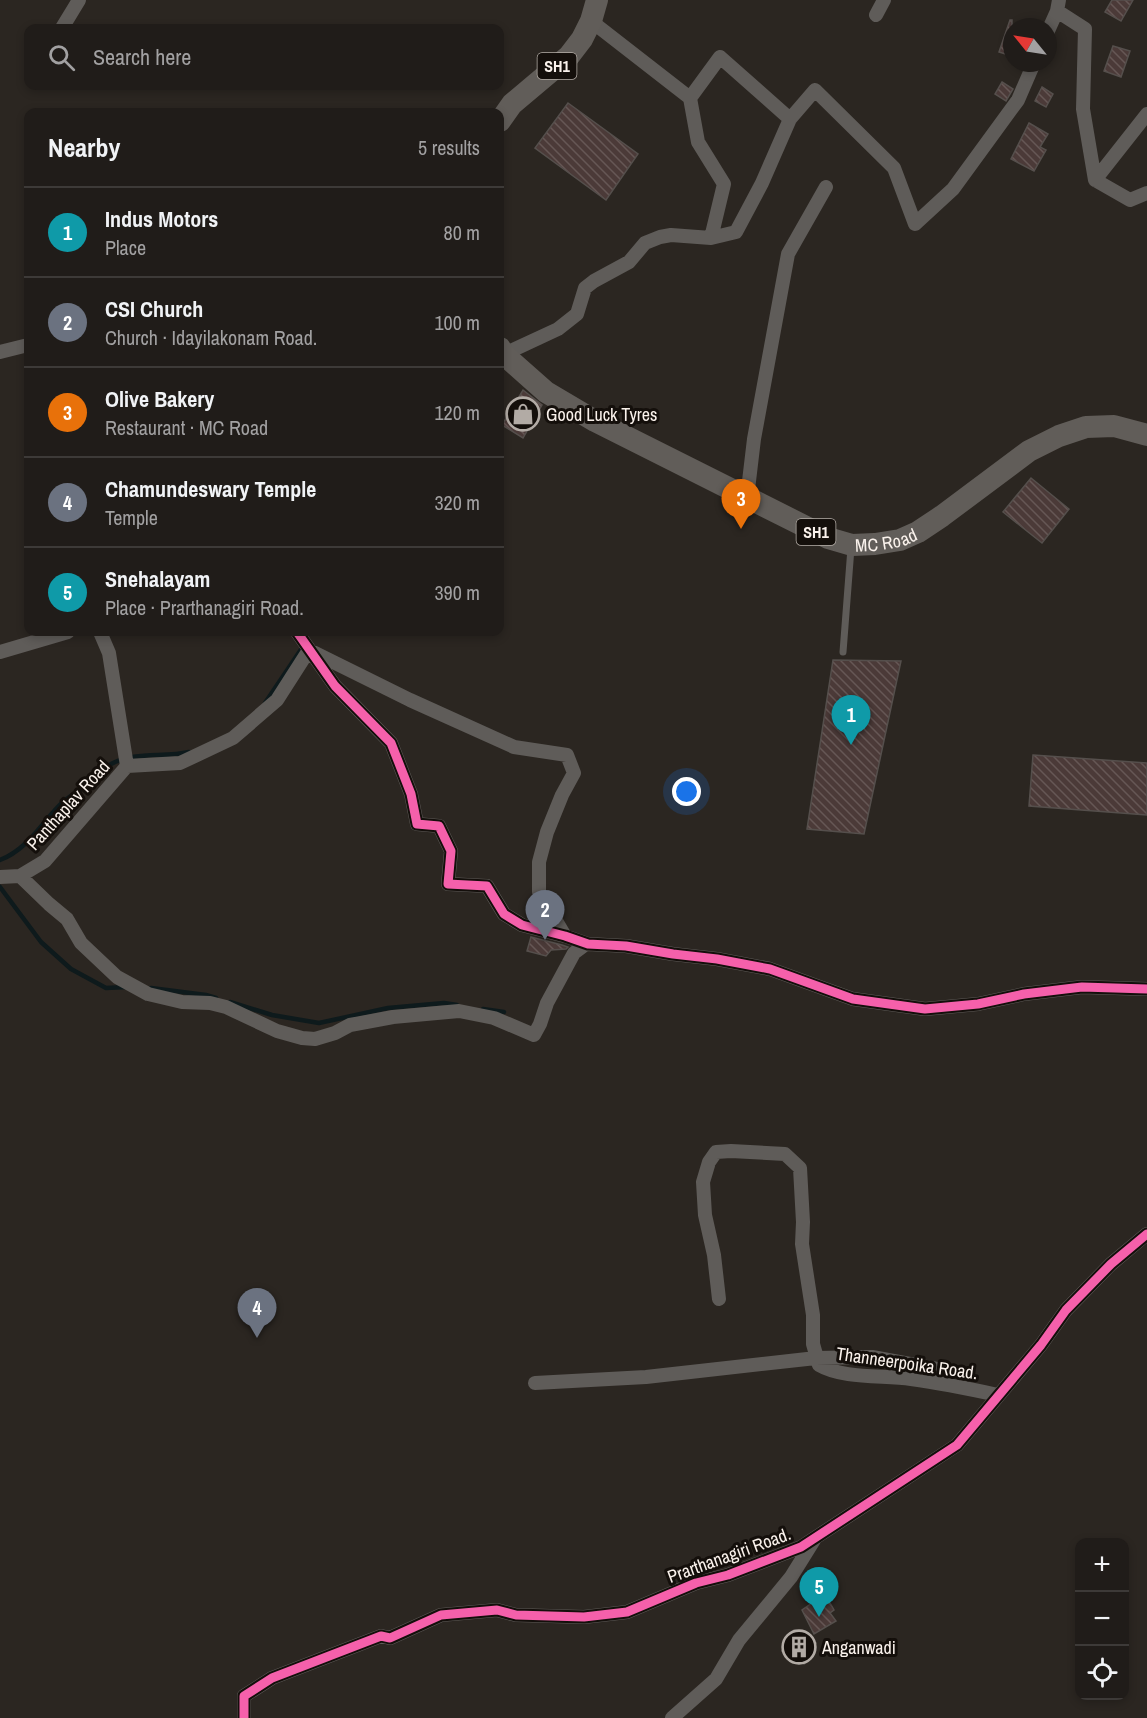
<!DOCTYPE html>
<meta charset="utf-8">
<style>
:root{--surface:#201c19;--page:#2d2926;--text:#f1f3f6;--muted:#a2a1a2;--line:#3d3a38;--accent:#b2aba5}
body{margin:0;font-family:"Archivo Narrow",sans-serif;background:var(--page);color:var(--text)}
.controls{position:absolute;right:18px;bottom:18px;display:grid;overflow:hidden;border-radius:12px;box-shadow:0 3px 9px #0003}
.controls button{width:54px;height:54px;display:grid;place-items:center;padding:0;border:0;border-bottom:2px solid var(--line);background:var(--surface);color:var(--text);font:30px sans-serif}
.compass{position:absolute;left:1003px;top:18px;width:54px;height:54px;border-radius:50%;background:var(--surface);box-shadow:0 3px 9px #0003;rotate:300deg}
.you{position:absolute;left:687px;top:792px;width:21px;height:21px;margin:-15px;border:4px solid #fff;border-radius:50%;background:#1a73e8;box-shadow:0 0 0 9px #1a73e833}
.badge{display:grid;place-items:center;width:39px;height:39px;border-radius:50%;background:var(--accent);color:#fff;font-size:20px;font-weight:700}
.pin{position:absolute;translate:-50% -50px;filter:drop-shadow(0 2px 3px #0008)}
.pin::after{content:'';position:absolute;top:32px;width:21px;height:18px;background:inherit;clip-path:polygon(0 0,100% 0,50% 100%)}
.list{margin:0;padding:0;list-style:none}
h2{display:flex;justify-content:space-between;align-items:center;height:78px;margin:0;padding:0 24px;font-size:26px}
h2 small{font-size:20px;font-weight:400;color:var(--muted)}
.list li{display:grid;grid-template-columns:39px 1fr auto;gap:18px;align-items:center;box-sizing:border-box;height:90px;padding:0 24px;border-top:2px solid var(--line)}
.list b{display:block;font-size:22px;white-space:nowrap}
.list p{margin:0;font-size:20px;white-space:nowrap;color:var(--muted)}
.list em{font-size:20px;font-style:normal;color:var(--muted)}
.icon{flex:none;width:33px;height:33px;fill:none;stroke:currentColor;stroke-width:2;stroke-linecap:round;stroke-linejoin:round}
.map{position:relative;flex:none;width:1147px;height:1718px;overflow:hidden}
.search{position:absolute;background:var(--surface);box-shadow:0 3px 9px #0003;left:24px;top:24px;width:480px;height:66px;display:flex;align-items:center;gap:15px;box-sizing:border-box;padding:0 21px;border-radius:12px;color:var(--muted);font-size:22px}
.panel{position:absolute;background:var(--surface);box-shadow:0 3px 9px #0003;left:24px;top:108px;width:480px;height:528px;border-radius:12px}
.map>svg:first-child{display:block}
</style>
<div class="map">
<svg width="1147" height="1718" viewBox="0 0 1147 1718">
<defs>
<pattern id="building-back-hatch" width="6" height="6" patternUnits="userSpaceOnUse" patternTransform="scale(1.5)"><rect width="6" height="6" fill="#4b3a38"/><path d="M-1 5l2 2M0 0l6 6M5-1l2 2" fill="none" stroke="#665755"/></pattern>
</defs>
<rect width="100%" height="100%" fill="#2b2621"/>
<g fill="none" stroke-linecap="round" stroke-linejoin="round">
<path stroke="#0e1a1c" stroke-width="4.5" d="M265,703L302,648
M0,860C29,849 42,821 64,801C73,794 83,789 91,782C97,776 103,768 111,764C135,751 164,758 189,752
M0,887L41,942L71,969L106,988L127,987
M151,988L206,995L216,998
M230,1002L272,1015L319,1023L388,1008L444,1003L457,1005
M483,1009L504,1012"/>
</g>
<path fill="url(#building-back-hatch)" stroke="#554f4c" stroke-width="1.5" d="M1112,0H1133L1121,21L1105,12Z
M1010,20H1012V56L999,52Z
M1113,46L1130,51L1121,77L1104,71Z
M1002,82L1013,89L1006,101L995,94Z
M1042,87L1053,94L1046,107L1035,101Z
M568,103L638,154L606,200L535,148Z
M1029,123L1048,134L1040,147L1046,150L1034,171L1011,159Z
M523,390L542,405L523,438L502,425Z
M1031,478L1069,509L1042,543L1003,512Z
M833,660L901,661L864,834L807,829Z
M1033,755L1147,763V815L1029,806Z
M531,937L562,945L568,947L566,949L551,950L546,956L527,951Z
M825,1594L834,1610L830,1613L836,1621L814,1634L802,1610Z
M794,1630L816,1643L804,1664L782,1651Z"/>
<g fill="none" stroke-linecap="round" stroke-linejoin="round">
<path stroke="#5f5c59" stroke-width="7" d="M843,652L851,548"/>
<path stroke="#5f5c59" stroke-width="14" d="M1057,11L1085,29L1083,109L1095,180L1130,200L1147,193
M876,15L884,0
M591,21L690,98L698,142L724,184L711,238
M62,28L79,0
M1048,31L1057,11L1059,0
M690,98L720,57L790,119
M1095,180L1147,114
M0,352L28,345
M500,356L558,329L577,314L585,288L594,281L629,262L645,243L660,237L671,235L711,238L736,232L762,183L790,119L815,90L894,168L915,224L953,189L1018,100L1034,63
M747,498L754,439L788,254L826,187
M100,632L109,653L127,766
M297,632L335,686L391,743L411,794L417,824L439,826L451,851L448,884L487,886L504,914L522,925L565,936L588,944L626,946L673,954L717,959L770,969L853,999L925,1009L978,1004L1024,994L1082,987L1147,989
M0,652L68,632
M127,766L180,763L233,738L277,700L309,650L410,700L514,747L567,755L574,773L562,795L547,832L539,862V892L565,936
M20,876L49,904L67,919L81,943L117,977L148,994L182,1002L210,1003L226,1007L277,1031L302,1038L315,1039L335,1033L350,1025L393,1017L459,1011L494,1018L534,1035L540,1024L547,1003L574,953L586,944
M0,877L20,876L45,861L127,766
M719,1299L714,1255L705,1215L703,1182L709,1162L716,1152L731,1151L785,1154L800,1168L803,1222L802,1244L813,1315V1344L819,1365C843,1379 883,1375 911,1379C940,1383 970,1389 998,1395
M535,1383L646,1377L816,1358L872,1357L937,1369
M244,1718V1696L272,1678L381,1636L390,1638L441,1615L497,1610L516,1615L584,1617L627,1612L696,1583L728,1575L801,1547L957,1445L1041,1345L1066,1310L1111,1264L1147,1234
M672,1718L716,1679L739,1640L791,1577L814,1540"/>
<g stroke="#615d59" stroke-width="22">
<path d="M500,121L512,104L569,56L582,39L591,21L597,0"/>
<path id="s1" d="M500,348L503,354L546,392L595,421L828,538L852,545L875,544L900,540L918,532L942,516L1029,451L1059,436L1086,427L1114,426L1147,435"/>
</g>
<g stroke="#140f0b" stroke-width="13">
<path id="cycleway" d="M297,632L335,686L391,743L411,794L417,824L439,826L451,851L448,884L487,886L504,914L522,925L565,936L588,944L626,946L673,954L717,959L770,969L853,999L925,1009L978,1004L1024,994L1082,987L1147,989
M244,1718V1696L272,1678L381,1636L390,1638L441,1615L497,1610L516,1615L584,1617L627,1612L696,1583L728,1575L801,1547L957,1445L1041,1345L1066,1310L1111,1264L1147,1234"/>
</g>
<use href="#cycleway" stroke="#f560ab" stroke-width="9"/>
</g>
<defs>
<g id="shop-ring" transform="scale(1.725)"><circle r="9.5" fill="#140f0b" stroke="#b2aba5" stroke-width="1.5"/><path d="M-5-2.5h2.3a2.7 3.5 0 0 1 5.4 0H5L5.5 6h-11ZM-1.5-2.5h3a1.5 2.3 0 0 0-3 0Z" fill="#b2aba5"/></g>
<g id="building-ring" transform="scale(1.725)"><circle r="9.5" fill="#140f0b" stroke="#b2aba5" stroke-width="1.5"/><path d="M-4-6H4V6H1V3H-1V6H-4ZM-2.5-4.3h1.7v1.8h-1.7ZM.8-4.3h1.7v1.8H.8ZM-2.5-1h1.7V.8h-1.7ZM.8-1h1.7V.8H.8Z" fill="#b2aba5"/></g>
</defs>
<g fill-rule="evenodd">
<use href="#shop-ring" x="523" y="414"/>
<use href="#building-ring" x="799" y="1647"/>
</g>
<g text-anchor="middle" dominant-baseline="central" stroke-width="6" stroke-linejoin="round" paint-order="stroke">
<g fill="#140f0b" stroke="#b5aea8" stroke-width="1.5">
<rect x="537.5" y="53" width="39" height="26" rx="4.5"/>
<rect x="796.5" y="519" width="39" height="26" rx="4.5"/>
</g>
<g font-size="16" font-weight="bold" fill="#faf2ec">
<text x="557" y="66">SH1</text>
<text x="816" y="532">SH1</text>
</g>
<g font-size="18" fill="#faf2ec" stroke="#140f0b" text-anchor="start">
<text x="546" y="414">Good Luck Tyres</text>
<text x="822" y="1647">Anganwadi</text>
</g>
<g font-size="18" fill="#faf2ec" stroke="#140f0b">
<text stroke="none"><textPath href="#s1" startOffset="441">MC Road</textPath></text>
<text transform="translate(68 805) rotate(-48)">Panthaplav Road</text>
<text transform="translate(907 1363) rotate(8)">Thanneerpoika Road.</text>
<text transform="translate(729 1555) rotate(-20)">Prarthanagiri Road.</text>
</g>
</g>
</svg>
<div class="controls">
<button>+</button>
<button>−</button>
<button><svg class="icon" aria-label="locate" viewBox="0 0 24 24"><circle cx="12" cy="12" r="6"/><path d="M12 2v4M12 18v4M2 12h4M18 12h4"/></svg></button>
</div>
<svg class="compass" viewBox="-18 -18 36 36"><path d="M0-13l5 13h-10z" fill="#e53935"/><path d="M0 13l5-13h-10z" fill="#a2a1a2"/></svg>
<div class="you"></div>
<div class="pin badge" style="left:851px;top:745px;background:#0f9aa8">1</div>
<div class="pin badge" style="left:545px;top:940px;background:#6b7280">2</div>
<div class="pin badge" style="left:741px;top:529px;background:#e8710a">3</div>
<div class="pin badge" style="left:257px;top:1338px;background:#6b7280">4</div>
<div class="pin badge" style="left:819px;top:1617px;background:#0f9aa8">5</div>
<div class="search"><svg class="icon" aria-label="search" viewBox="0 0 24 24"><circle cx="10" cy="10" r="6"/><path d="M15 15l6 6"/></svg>Search here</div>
<section class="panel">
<h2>Nearby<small>5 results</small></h2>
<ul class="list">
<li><span class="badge" style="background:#0f9aa8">1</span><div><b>Indus Motors</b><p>Place</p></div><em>80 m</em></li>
<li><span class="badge" style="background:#6b7280">2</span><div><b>CSI Church</b><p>Church · Idayilakonam Road.</p></div><em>100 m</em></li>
<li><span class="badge" style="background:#e8710a">3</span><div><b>Olive Bakery</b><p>Restaurant · MC Road</p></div><em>120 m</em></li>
<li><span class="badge" style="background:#6b7280">4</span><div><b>Chamundeswary Temple</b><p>Temple</p></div><em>320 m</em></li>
<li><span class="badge" style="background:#0f9aa8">5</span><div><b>Snehalayam</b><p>Place · Prarthanagiri Road.</p></div><em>390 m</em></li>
</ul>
</section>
</div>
